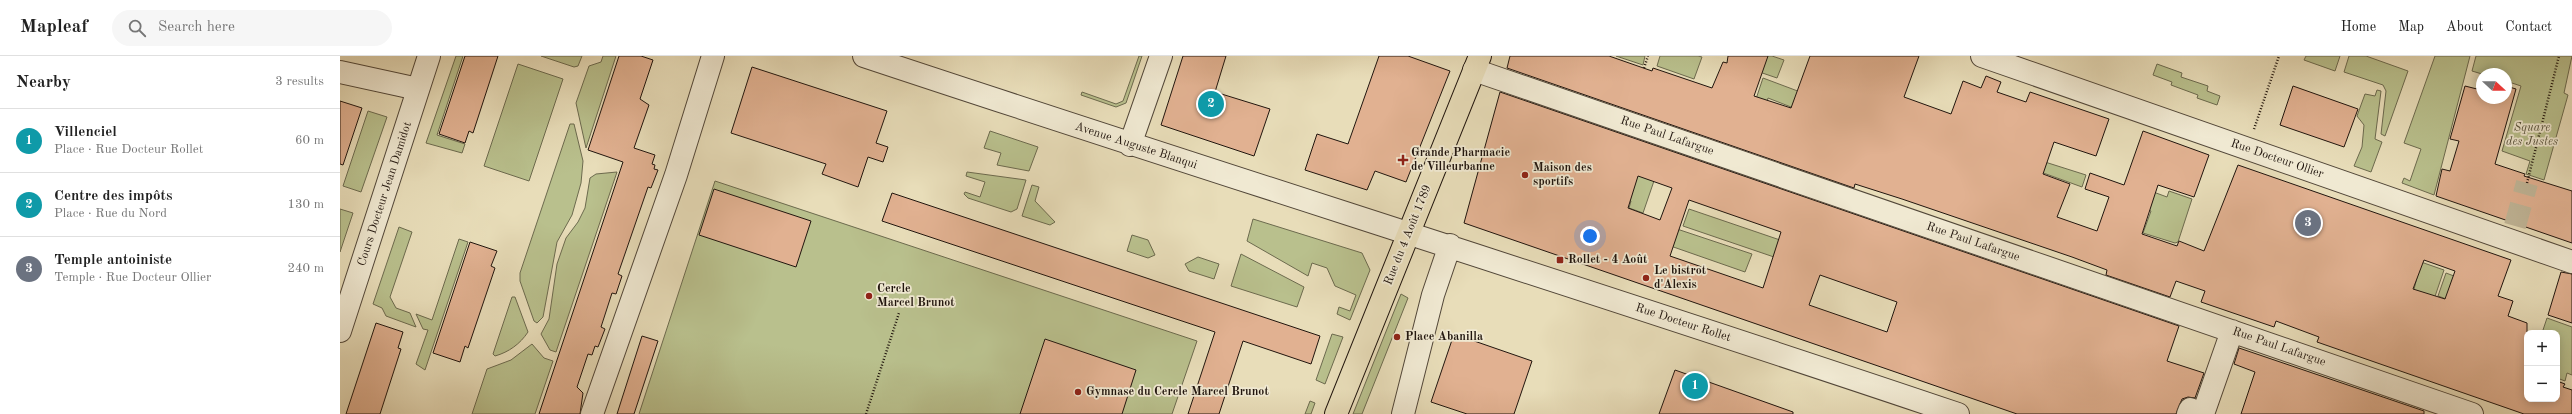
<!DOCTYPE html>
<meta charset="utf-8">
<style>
:root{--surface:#fff;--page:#f6f6f6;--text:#222;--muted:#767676;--line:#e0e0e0;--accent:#2563eb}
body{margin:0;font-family:"Old Standard TT",serif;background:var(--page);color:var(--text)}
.controls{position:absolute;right:12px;bottom:12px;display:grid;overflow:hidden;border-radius:8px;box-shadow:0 2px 10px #0003}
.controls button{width:36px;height:36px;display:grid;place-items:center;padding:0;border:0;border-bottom:1px solid var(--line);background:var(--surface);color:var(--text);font:20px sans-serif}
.compass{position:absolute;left:2136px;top:12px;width:36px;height:36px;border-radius:50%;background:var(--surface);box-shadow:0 2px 10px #0003;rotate:111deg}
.you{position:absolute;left:1250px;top:180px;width:14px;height:14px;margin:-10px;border:3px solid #fff;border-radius:50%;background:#1a73e8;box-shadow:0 0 0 6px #1a73e833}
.badge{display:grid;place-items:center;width:26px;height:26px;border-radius:50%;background:var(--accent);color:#fff;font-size:13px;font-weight:700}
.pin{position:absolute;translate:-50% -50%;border:2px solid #fff;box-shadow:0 1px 4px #0006}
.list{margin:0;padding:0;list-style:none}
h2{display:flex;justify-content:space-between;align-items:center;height:52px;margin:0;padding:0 16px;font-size:17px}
h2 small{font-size:13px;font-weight:400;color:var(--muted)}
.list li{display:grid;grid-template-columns:26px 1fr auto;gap:12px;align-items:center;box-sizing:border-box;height:64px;padding:0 16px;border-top:1px solid var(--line)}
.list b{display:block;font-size:15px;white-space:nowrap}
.list p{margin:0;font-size:13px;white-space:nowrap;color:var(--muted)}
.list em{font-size:13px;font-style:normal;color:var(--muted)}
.icon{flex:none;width:22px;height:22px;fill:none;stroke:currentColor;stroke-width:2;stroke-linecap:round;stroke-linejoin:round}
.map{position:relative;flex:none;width:2232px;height:358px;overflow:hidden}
header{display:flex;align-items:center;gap:24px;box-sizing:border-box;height:56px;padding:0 20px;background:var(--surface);border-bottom:1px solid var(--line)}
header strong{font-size:19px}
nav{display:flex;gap:22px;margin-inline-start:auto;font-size:14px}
.search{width:280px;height:36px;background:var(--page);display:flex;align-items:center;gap:10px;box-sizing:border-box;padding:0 14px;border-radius:22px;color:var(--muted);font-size:15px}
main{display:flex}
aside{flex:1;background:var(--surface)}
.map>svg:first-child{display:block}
</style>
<header>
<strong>Mapleaf</strong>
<div class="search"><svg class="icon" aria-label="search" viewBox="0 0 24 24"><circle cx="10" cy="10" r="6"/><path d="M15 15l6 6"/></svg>Search here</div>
<nav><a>Home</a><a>Map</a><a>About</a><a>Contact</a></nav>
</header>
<main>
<aside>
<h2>Nearby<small>3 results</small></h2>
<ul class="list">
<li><span class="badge" style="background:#0f9aa8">1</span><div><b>Villenciel</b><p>Place · Rue Docteur Rollet</p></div><em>60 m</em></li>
<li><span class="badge" style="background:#0f9aa8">2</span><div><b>Centre des impôts</b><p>Place · Rue du Nord</p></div><em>130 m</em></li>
<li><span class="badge" style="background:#6b7280">3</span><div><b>Temple antoiniste</b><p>Temple · Rue Docteur Ollier</p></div><em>240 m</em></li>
</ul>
</aside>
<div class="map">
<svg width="2232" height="358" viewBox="0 0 2232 358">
<rect width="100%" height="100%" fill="#e8ddb9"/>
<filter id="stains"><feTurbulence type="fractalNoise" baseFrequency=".005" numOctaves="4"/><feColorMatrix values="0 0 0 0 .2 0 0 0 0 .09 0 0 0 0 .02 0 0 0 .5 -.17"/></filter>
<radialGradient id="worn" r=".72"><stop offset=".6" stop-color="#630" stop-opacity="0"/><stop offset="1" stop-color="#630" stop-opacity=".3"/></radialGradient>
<path fill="#b9c08d" stroke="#6c6a4e" d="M116,0H123L97,79L125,88L122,97L86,87Z
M201,0H242L238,10L234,11Z
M263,0H276L246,92L236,47L249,10L261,6Z
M799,0H802L786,47L776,51L741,39L742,36L776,48L783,45Z
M1276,0H1305L1303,9Z
M1320,0H1358L1362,1L1354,23L1317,10Z
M1403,0H1432L1444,4L1437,22L1399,9Z
M1966,0H2000L1995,15L1964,4Z
M2009,0H2026L2068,15L2045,80L2041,78L2046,35L2043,29L2004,16Z
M2095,0H2130L2094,139L2062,127L2064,122L2070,125L2081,93L2064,87Z
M2136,0H2232L2224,37L2228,39L2204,124L2186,118L2190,105L2162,95L2181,30L2166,25V18H2142L2132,15Z
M178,8L223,23L189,125L144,110Z
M1817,8L1842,17L1841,21L1868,30L1867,35L1880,40L1877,49L1857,42L1858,39L1831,29L1832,26L1813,19Z
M1423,22L1487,46L1450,55L1451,51L1428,42L1426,50L1415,46Z
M2037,34L2041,35L2035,83L2042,86L2031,116L2014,110L2022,91L2024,69L2017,60L2025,38L2035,40Z
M28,55L47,61L21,136L3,130Z
M230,68H234L243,105L241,127L232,159L217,186L203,261L197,267L194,265L180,225V217Z
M650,75L698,91L689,115L657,109L661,97L644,92Z
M1640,94L1705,106L1746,119L1742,131Z
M1295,115L1315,122L1303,157L1289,152L1291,145L1268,139Z
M277,116L216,296L210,294L201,278L209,263L217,208L226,182L238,166L245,152L250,122L256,118Z
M627,116L686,124L677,153L671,156L628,142L624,138L625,136L640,141L645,126L626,120Z
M375,125L857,285L832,358H299Z
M692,129L699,131L695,145L715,166L710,169L682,160Z
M1808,134L1827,141L1829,135L1852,143L1838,186L1835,187L1803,177L1811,155L1795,149Z
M0,153L13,157L0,196Z
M1349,153L1440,184L1434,201L1343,170Z
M913,163L1022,197L1030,214L1010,264L997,258L999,251L1010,255L1016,239L995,230L987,212L972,207L968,220L907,185Z
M1328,170L1412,198L1405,216L1322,187Z
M59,171L72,176L50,241L56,252L70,257L76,271L46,260L42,252L33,248Z
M792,179L808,184L815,199L808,202L787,195Z
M119,183L128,186L85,314L76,308L88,274L83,273L76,258L92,264Z
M901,198L964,231L957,251L891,230Z
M858,201L879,208L874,223L849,215L845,208Z
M2081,206L2104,214L2091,252L2071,245Z
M2106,217L2130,226L2109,244L2098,240Z
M1061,238L1068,242L1022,358H1013Z
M172,241H175L188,276C180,288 169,296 155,300L153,298Z
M2207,262L2232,271V319L2227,317L2225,325L2217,322V277H2202Z
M992,278L1003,281L985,328L976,324Z
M192,288L204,302L213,305L195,358H132L147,313L171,304Z
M970,345L975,347L971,358H965Z"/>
<path fill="#e1b191" stroke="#20150e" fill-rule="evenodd" d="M125,0H158L133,77L129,75L125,87L99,78Z
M279,0H301L313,4L300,43L309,49L294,92L315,99L312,108L315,109L314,113L318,114L311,132L308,131L278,218L282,220L276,238L272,237L261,271L265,273L258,291L255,290L252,299L248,298L237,331L243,337L240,358H199L283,106L248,94Z
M843,0H886L875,36L930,53L914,100L821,69Z
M1039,0H1068L1110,15L1066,126L1035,115L1027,134L965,114L977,78L1008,88Z
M1170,0H1269L1312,15L1313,12L1372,32L1383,6L1387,7L1388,0H1428L1414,40L1451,52L1470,0H1579L1564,41L1611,58L1623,25L1641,32L1646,20L1661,26L1657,36L1686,46L1690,36L1769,63L1756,100L1714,86L1703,118L1730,128L1717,161L1757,175L1769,141L1745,133L1750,117L1784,129L1803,75L1869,99L1854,141L1818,129L1802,178L1837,190L1839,185L1864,195L1898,109L2171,204L2158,240L2173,245L2168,260L2187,267V343H2217V325L2225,328L2223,331L2232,334V358H2184L1977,286L1979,281L1936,265L1934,271L1861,246L1865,235L1836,225L1830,241L1766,219L1767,214L1732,201L1562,143L1515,128L1514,132L1167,12ZM2084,204L2115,215L2105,243L2073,233Z
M412,11L547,55L536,87L548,91L543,106L528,101L518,131L482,118L486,108L391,77Z
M2140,23H2142V42H2166V30L2176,33L2155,108L2185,118L2184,120L2232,135V187L2096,140L2102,113L2110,115L2119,85L2110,83L2125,30L2137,33Z
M1953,30L2018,53L2004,91L1940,69Z
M1160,36L1839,270L1827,305L1864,317L1855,342L1848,341L1842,343L1836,358H1677L1124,167ZM1298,120L1332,132L1320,164L1288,152ZM1349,144L1441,176L1423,232L1330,200ZM1480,219L1557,246L1547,276L1469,249Z
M0,45L22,52L3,109L0,108Z
M374,133L471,165L456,211L359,179Z
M552,137L980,280L971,308L903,285L879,358H848L875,276L542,165Z
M130,186L157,195L151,210L155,212L128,292L125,290L120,306L93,297Z
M2221,216L2232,218V267L2208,259Z
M36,267L63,276L58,292L61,293L40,358H6Z
M1114,278L1192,305L1174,358H1127L1091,346Z
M302,280L318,285L294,358H277Z
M705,283L796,314L782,358H680Z
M1899,292L2084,355V358H1901L1915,316L1894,308Z
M1335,314L1453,356V358H1319Z"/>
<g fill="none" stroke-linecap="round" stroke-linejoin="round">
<path stroke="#c0b597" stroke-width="22" stroke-dasharray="22 11" stroke-linecap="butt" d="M2175,170L2187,127"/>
<g stroke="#524739" stroke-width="24">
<path id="minor" d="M524,0C888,121 1254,235 1618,358
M1642,0L2232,206
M1134,14L2132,358
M0,16L78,33
M790,89L821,0
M0,275L89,0
M252,358L336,119L373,0
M1063,358L1093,239L1110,189
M1848,358L1850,353L1863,358L1892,275"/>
</g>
<g stroke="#20150e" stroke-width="24">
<path id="major" d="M996,358L1140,0"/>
</g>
<path stroke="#20150e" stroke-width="2.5" stroke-dasharray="1 2" stroke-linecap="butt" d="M1304,12L1308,0
M1914,73L1939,0
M2187,127L2219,0
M526,358L559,257"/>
<use href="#minor" stroke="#f0e9d2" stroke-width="22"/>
<use href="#major" stroke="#e8ddb9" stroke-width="22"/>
</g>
<g fill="#8f2418" stroke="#f0e9d2" stroke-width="1.5">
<path d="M1061 98h4v4h4v4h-4v4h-4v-4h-4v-4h4z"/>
<circle cx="1185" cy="119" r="4"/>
<rect x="1216" y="200" width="8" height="8" rx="2"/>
<circle cx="1306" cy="222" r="4"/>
<circle cx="529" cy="240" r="4"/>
<circle cx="1057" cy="281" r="4"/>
<circle cx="738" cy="336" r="4"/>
</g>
<g text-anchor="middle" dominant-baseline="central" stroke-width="3.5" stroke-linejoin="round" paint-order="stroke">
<g font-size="12" font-style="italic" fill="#56513a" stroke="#f0e9d2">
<text x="2192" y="72">Square<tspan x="2192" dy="14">des Justes</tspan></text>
</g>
<g font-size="12" fill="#20150e" stroke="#f0e9d2">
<text transform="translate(1327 80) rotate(19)">Rue Paul Lafargue</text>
<text transform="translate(796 90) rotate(18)">Avenue Auguste Blanqui</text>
<text transform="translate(1937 103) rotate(19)">Rue Docteur Ollier</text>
<text transform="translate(45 138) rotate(-72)">Cours Docteur Jean Damidot</text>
<text transform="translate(1068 179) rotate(-68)">Rue du 4 Août 1789</text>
<text transform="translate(1633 186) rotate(19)">Rue Paul Lafargue</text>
<text transform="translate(1343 267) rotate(18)">Rue Docteur Rollet</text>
<text transform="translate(1939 291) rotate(19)">Rue Paul Lafargue</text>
</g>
<g font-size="12" font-weight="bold" fill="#20150e" stroke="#f0e9d2" text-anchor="start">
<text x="1071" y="97">Grande Pharmacie<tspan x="1071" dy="14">de Villeurbanne</tspan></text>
<text x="1193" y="112">Maison des<tspan x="1193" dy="14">sportifs</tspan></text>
<text x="1228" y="204">Rollet - 4 Août</text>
<text x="1314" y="215">Le bistrot<tspan x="1314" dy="14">d'Alexis</tspan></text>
<text x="537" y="233">Cercle<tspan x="537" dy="14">Marcel Brunot</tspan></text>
<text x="1065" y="281">Place Abanilla</text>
<text x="746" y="336">Gymnase du Cercle Marcel Brunot</text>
</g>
</g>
<rect width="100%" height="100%" filter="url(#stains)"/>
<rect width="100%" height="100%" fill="url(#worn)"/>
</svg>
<div class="controls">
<button>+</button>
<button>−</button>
</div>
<svg class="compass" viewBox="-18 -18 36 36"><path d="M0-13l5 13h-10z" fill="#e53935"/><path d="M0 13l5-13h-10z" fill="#767676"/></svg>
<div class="you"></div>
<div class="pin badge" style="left:1355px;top:330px;background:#0f9aa8">1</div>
<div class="pin badge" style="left:871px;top:48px;background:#0f9aa8">2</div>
<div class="pin badge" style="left:1968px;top:167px;background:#6b7280">3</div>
</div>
</main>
